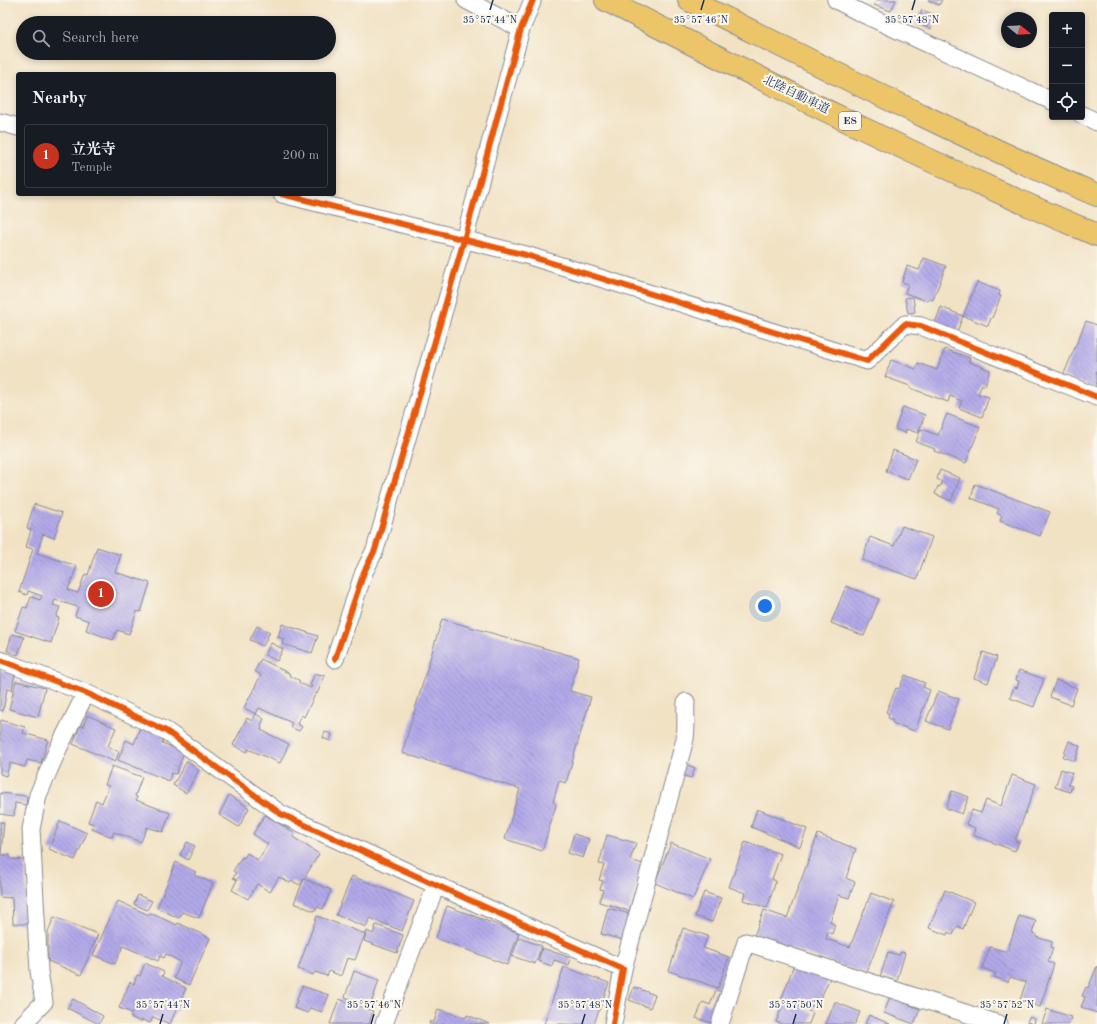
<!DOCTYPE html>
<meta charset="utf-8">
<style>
:root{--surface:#171b24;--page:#242831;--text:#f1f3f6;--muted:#9ea1a6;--line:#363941;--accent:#c8321e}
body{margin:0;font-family:"Old Standard TT","Noto Serif JP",serif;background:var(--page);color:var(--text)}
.controls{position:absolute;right:12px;top:12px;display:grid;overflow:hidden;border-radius:4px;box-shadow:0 2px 6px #0003}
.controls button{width:36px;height:36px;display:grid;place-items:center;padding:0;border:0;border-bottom:1px solid var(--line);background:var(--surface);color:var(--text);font:20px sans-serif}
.compass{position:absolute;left:1001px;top:12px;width:36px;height:36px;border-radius:50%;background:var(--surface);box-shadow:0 2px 6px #0003;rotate:108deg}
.you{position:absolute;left:765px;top:606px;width:14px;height:14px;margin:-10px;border:3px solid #fff;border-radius:50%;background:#1a73e8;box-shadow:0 0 0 6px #1a73e833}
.badge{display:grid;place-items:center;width:26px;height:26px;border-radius:50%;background:var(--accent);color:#fff;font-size:13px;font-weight:700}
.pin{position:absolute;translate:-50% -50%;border:2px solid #fff;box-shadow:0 1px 4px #0006}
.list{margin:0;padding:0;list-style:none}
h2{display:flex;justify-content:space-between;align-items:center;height:52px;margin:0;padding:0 16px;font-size:17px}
h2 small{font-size:13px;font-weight:400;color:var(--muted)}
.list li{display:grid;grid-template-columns:26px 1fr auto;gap:12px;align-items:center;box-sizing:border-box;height:64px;margin:0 8px 8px;padding:0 8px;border:1px solid var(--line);border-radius:4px}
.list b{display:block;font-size:15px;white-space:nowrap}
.list p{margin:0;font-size:13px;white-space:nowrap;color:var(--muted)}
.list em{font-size:13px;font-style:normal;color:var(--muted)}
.icon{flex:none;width:22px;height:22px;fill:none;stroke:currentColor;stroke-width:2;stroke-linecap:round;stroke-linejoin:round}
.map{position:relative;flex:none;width:1097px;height:1024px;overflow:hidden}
.search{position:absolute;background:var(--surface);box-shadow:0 2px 6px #0003;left:16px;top:16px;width:320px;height:44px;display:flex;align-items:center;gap:10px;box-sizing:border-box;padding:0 14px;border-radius:22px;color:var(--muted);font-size:15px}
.panel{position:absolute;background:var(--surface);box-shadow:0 2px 6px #0003;left:16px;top:72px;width:320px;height:124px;border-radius:4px}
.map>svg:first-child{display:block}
</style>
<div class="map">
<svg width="1097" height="1024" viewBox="0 0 1097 1024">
<defs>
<pattern id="building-back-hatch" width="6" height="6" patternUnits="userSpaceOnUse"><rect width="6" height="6" fill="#b2a9e9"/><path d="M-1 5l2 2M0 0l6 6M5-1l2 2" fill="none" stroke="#908ac0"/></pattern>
</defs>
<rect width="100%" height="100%" fill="#fbf7ec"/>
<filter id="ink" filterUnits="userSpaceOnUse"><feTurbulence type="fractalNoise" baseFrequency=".025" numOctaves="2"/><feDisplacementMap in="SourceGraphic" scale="8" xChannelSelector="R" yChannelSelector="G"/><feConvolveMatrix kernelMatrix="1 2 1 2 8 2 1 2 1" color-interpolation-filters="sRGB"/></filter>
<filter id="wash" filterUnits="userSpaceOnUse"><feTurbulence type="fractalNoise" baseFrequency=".012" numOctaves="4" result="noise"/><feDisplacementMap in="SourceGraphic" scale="16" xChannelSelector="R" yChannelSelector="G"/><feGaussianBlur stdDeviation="0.9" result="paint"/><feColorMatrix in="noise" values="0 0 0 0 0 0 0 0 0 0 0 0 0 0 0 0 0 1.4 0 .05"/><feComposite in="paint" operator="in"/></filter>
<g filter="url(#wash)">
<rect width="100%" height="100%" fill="#f1e2c4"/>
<g id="blocks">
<path fill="url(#building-back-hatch)" d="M876,0H896L891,11L874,5Z
M928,0H942L939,5Z
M922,10L935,15L931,29L917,24Z
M924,258L946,266L933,300L929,298L927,301L905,293L908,284L902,282L907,266L919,270Z
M977,282L1000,291L999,296H1001L992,318H991L988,326L963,316L957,332L935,323L941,307L963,316Z
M913,297L915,312L908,313L905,298Z
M1086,321L1097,325V369L1096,373L1097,374V382L1095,388L1063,376Z
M945,349L970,358L969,362L990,370L985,386L982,384L978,394L989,397L982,417L959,408L962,401L950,396L948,402L910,388V386L885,377L891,360L916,369L918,363L937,370Z
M903,407L925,415L918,433L906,429L905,433L895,429Z
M947,414L980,427L966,463L934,451L935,449L916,442L921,429L938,435Z
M893,450L916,459L908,479L886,471Z
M940,470L960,478L951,501L935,494L938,486L940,487L942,482L937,479Z
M975,484L1050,512L1040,536L1000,521L1002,516L997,513L999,509L971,498Z
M34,504L62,513L54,538L43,534L37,553L77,566L68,590L78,593L85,574L88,575L97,547L121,555L115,572L150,583L141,612L137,611L129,634L117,630L113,640L86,630L89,621L75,616L78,607L55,600L53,605L60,607L56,617L59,618L51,643L15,631L23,607L27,608L31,597L40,600L42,596L28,591L27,595L19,592L33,549L26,547L31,530L27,528Z
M902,526L932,537L917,579L862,560L870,537L894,546Z
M846,586L879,599L864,636L831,623Z
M442,619L579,658L570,691L591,697L566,783L559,781L553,802L556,805L542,851L505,839L520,789L402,753Z
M282,624L318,636L312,653L282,644L284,639L278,637Z
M257,626L270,632L263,646L250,640Z
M12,634L24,637L18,655L7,651Z
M271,643L283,649L277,661L265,655Z
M983,652L997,657L988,683L974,678Z
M261,659L290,674L289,675L300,681L299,683L311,688L312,686L310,685L315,673L325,676L317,694L316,693L304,717L301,715L297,724L302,727L299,731L290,727L292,723L259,708L256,714L244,708L261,675L255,671Z
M0,670L15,673L12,690L7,689L3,711L0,710Z
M1019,670L1044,679L1034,707L1010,698L1014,687L1017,688L1019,681L1016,680Z
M905,675L925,683L923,687L930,690L915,731L892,723L893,720L888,718L889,714L886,712L896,688L899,689Z
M1056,680L1077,688L1071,705L1050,697Z
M16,681L45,688L38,717L9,709Z
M938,691L959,699L948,729L926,721Z
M256,714L264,719L261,725L262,727L261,730L289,744L280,763L248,749L247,752L233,745L247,718L252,721Z
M87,715L116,728L108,746L119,752L115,762L73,744L80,726L83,727Z
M1,720L25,727L23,733L48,740L41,763L27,760L25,767L10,763L6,776L0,774V726Z
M141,725L165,735L162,743L184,752L176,774L171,773L169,781L118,760L126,740L134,744Z
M325,732L332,734L330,741L323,738Z
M1069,741L1080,746L1075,761L1063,757Z
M187,761L199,770L186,793L173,785Z
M685,764L695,768L691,778L681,775Z
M112,766L142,777L135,796L137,797L136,800L170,813L163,832L147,827L141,842L114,832L112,837L92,829L94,824L88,822L96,800L102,803L109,786L105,785Z
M1061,769L1072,773L1068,785L1072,786L1070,792L1055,787Z
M1012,775L1036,784L1015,841L1019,842L1015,851L973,835L975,828L966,824L972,810L981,813L986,800L1001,806Z
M952,791L969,797L962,814L946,808Z
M0,793L27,796L26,805L15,803L14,816L0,814Z
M229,795L249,808L239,827L219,815Z
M757,809L807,829L800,847L751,827Z
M265,815L295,833L293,837L319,854L300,885L292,881L290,883L279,877L270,892L257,884L248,899L232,890L237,880L233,878L236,873L233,871L242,857L244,858L247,853L258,860L268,844L253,834Z
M60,821L87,833L75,860L49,849Z
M0,822H4L1,854H0Z
M574,834L589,839L583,858L568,853Z
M818,834L856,849L846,878L855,882L849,898L839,895L830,922L835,925L832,934L828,932L826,939L850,947L871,893L894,902L866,974L754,936L764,910L787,918Z
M607,835L636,843L630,860L643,864L629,911L599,902L603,890L600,889L603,881L599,880L604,865L599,864Z
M187,842L195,846L188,860L180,855Z
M745,842L781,854L772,879L776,881L767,908L743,900L745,893L729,887Z
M671,843L710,859L693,899L655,883Z
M0,855H10V859L25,860L28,924H13L12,898L0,897Z
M176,862L196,872L194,875L213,883L199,918L182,912L179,918L157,908Z
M352,876L414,901L402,931L370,918L366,927L336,915Z
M304,879L331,890L323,909L317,907L314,911L294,903Z
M945,890L974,902L963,929L957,926L953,935L948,932L947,935L929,928Z
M704,892L721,898L712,922L695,916Z
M138,895L152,901L147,910L134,904Z
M118,901L149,915L150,913L177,925L178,923L210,938L189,985L174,978L181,962L166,954L164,958L160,956L158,961L123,946L115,964L93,955Z
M447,906L519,933L507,965L436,938Z
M608,908L630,914L623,940L601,934Z
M317,916L365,934L355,960L347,958L341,976L329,971L327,976L315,972L313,975L298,969Z
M1019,916L1036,921L1032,933L1037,935L1036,937L1052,942L1051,947L1053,948L1048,962L1054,964L1040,1007L1020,1000L1026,982L1010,977L1008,982L994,977L996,973L982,968L990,947L1007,952Z
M54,917L98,934L81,975L48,961V932Z
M376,925L403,935L397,953L364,941L367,931L373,934Z
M683,928L708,936L703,948L729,957L718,988L669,971Z
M519,938L542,946L535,964L512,956Z
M542,948L571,958L569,965L554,960L552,966L538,961Z
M888,952L899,955L901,952L905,953L897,981L880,977Z
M145,963L164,972L162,976L186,988L170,1024L153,1017L150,1023L142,1020L141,1022L130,1017L132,1013L119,1008L130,982L134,984L137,975L140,976Z
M794,964L830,978L816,1008L806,1004L804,1009L813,1013L809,1024H782L776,1022L784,1002L781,1001Z
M1097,966V1013L1081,1007L1085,997L1082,996L1086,987L1088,988Z
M564,967L609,983L594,1024H544Z
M354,971L379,980L370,1007L345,997Z
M302,986L329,995L322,1012L310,1008L308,1013L294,1008Z
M634,987L655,995L650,1008L629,1000Z
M716,990L726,994L714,1024L696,1018L703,1002L710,1005Z
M890,997L920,1009L914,1024L884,1013Z
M73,999L103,1016L99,1024L67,1008Z
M339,999L373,1011L369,1024H330Z
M835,1002L860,1012L855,1024H826Z
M438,1009L466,1018L467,1015L490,1024H429L430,1021L434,1022Z
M1047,1009L1071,1017L1069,1024H1042Z
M869,1015L890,1024H865Z
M1029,1017L1035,1019L1034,1024L1027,1022Z"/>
</g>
</g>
<g filter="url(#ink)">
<use href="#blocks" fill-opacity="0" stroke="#868891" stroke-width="1"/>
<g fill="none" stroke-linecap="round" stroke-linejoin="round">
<g stroke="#868891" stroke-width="19">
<path id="street" d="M466,0L521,29
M836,0L859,12L1052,101
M1082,115L1097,122
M0,122L18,127
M282,194L526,255L867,361L905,324L921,326L1097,397
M335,659L364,572L375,550L464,240L521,29L532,2
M0,660L86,693L166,731L281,814L436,885L623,969L613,1024
M623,969L685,739C687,726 685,714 686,702
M23,1024L44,1002L39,971L31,829L38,795L58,749L86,693
M384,1024L436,885
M720,1024L746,942L999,1024"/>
</g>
<g stroke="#868891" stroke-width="24">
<path id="highway" d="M606,0C768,83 930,164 1097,235
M689,0C824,67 958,136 1097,195"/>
</g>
<use href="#street" stroke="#fff" stroke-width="17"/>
<use href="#highway" stroke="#edc569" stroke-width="22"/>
<g stroke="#fbf7ec" stroke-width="8">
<path id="cycleway" d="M282,194L526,255L867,361L905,324L921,326L1097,397
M335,659L364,572L375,550L464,240L521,29L533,0
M0,660L86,693L166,731L281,814L436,885L623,969L613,1024"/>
</g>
<use href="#cycleway" stroke="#e8590c" stroke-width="6"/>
</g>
</g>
<path fill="none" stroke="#1b2f5e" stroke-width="1.5" d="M490,10L493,0M701,10L704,0M912,10L915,0M160,1024L163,1014M371,1024L374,1014M582,1024L585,1014M793,1024L796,1014M1004,1024L1007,1014"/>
<g text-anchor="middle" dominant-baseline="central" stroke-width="4" stroke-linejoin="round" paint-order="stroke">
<rect fill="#fbf7ec" stroke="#5e6b89" stroke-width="1" x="839" y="112" width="22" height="18" rx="3"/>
<g font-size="11" font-weight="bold" fill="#1b2f5e">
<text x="850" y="121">E8</text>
</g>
<g font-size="12" fill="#1b2f5e" stroke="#fbf7ec">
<text transform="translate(796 95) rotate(26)">北陸自動車道</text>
</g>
</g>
<g font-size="10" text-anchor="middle" fill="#1b2f5e" stroke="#fbf7ec" stroke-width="4" stroke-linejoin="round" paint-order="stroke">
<text x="490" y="23">35°57'44"N</text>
<text x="701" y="23">35°57'46"N</text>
<text x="912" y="23">35°57'48"N</text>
<text x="163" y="1008">35°57'44"N</text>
<text x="374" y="1008">35°57'46"N</text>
<text x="585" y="1008">35°57'48"N</text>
<text x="796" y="1008">35°57'50"N</text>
<text x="1007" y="1008">35°57'52"N</text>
</g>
</svg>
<div class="controls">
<button>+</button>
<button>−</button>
<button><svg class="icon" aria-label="locate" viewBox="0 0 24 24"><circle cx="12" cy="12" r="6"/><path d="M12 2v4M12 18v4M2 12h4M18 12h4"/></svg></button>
</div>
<svg class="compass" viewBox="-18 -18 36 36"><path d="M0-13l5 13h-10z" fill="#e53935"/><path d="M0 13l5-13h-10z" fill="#9ea1a6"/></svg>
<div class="you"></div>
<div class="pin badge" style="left:101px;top:594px">1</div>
<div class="search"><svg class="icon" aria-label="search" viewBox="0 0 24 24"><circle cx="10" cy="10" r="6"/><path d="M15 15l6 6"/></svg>Search here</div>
<section class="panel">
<h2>Nearby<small></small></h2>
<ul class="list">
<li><span class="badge">1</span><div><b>立光寺</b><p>Temple</p></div><em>200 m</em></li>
</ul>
</section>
</div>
